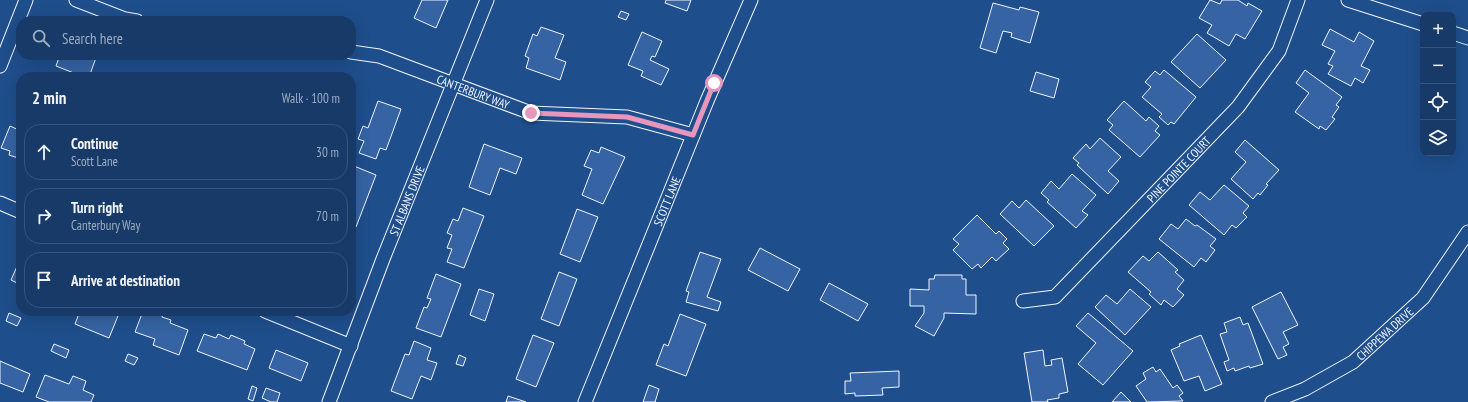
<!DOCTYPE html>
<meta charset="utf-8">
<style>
:root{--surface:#173a69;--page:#244571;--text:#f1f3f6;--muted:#9eadc0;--line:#36547d}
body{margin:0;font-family:"PT Sans Narrow",sans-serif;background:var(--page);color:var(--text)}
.controls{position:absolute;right:12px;top:12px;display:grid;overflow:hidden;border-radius:8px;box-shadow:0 4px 16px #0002}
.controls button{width:36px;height:36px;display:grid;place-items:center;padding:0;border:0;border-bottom:1px solid var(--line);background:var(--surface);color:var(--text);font:20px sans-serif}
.stop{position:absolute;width:12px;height:12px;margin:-9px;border:3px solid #e797bd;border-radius:50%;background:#fff}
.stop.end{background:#e797bd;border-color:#fff;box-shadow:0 1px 4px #0008}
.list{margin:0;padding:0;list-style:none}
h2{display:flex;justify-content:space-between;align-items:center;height:52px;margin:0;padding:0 16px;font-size:17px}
h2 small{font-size:13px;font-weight:400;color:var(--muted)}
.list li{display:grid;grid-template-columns:26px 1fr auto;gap:12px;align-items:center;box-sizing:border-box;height:56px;margin:0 8px 8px;padding:0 8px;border:1px solid var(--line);border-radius:16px}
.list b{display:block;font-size:15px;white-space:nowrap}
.list p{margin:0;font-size:13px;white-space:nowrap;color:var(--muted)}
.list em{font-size:13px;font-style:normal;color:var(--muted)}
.icon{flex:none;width:22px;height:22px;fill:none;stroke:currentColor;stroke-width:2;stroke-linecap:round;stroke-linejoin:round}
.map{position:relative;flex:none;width:1468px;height:402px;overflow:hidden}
.search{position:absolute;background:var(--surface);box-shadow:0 4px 16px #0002;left:16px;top:16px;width:340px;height:44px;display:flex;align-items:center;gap:10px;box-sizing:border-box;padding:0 14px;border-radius:16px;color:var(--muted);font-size:15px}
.panel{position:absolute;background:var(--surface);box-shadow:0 4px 16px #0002;left:16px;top:72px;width:340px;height:244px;border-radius:16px}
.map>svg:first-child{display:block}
</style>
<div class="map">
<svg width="1468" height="402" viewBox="0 0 1468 402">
<rect width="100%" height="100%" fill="#1f4e8c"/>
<path fill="#3563a3" stroke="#f2f6ff" d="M422,0H448L436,28L414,18Z
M666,0H691L687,11L665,3Z
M1210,0L1220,4L1222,0H1238L1247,6L1248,3L1262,11L1245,39L1236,34L1229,46L1207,33L1212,25L1199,18Z
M993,3L1019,10L1020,7L1039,12L1030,43L1011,37L1012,33L1003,31L996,53L980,48Z
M621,11L629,14L626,20L618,17Z
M541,27L564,35L555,58L566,62L560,80L526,68L529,58L525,56L533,34L537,36Z
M1330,29L1354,42L1359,32L1374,41L1361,66L1370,70L1363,83L1355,78L1351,86L1328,74L1333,66L1328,64L1335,51L1322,45Z
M642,32L662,41L655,57L652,56L650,60L669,69L661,85L641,76L643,71L628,65Z
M1197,34L1226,60L1200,88L1171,62Z
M60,55H97L89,77H84L56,66Z
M1164,70L1196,97L1174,124L1171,122L1168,125L1159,117L1162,114L1142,97L1151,87L1145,82L1155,71L1160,75Z
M1305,70L1342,97L1336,105L1339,107L1332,117L1335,119L1326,130L1320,126L1319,129L1295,112L1309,93L1296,83Z
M1036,72L1059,79L1054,98L1030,91Z
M378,101L401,109L386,150L380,148L376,159L359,153L364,141L358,139L363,126L368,128Z
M1124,101L1146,121L1149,117L1159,126L1155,131L1160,135L1140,157L1109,130L1113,125L1107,120Z
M10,126L21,131V159L9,155L10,151L1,148Z
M1100,138L1121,157L1108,171L1119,181L1108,194L1077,165L1079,163L1073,158L1086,144L1090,149Z
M1245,140L1279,170L1266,184L1268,185L1260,195L1258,193L1253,199L1231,179L1246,162L1235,152Z
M484,144L522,158L516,174L500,168L490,195L469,187Z
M601,147L625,157L603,204L582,195L592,169L584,166L591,150L599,153Z
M354,166L376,175L356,227L351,225V175Z
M1072,174L1096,195L1082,211L1088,215L1076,228L1047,202L1049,200L1041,193L1051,181L1059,189Z
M1224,185L1249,206L1243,213L1247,217L1236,228L1232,225L1224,235L1189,205L1200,192L1210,200Z
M1026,200L1054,226L1034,246L1000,214L1012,201L1019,208Z
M463,208L484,216L464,268L447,262L452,249L447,248L452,235L447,233L453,219L458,221Z
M577,209L598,217L580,262L560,254Z
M977,215L996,234L999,231L1007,239L1003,243L1009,249L996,261L992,257L981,268L978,264L972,269L953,250L959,244L953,239Z
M1186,219L1195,226L1197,225L1216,239L1210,246L1215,250L1206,262L1201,258L1194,267L1159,239L1171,224L1178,229Z
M760,248L800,269L788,291L748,270Z
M700,252L721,259L707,297L721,302L718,311L686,302L689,292L686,291Z
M1158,252L1178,270L1175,272L1184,280L1177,289L1184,295L1173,307L1164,300L1161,305L1149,294L1151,292L1128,272L1143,256L1149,261Z
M19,262L21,263V285L11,280Z
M559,272L577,279L559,326L541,319Z
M436,274L461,284L441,337L416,328L424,307L427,308L431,299L427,298Z
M935,275H962V279H966V295H976V314L944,313V318L934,336L915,326L924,313V306H910V289L929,290V279H934Z
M829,283L868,304L858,321L820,300Z
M479,289L494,294L485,321L470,315Z
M1130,289L1151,307L1125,335L1095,307L1106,295L1117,304Z
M1281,292L1298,325L1283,332L1289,344L1283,347L1287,355L1278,359L1252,307Z
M80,311H120L109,338L75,324Z
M143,311L163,313L162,317L171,320L170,323L188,330L179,355L153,345L155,339L135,332Z
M9,313L21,318L17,326L6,321Z
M1088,313L1133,351L1103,385L1078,364L1096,343L1076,326Z
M680,314L706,324L686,376L656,365L664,344L668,346Z
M1240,317L1243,325L1248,323L1263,364L1250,368L1249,366L1235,371L1234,368L1227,371L1224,362L1229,360L1220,334L1227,332L1224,323Z
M204,334L216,338L218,334L229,339L231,335L245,341L244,344L255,349L247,370L197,351Z
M533,335L554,343L536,387L516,379Z
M1201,335L1222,384L1205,391L1199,376L1184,381L1171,350L1180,346L1179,344Z
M414,341L431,348L427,360L437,363L431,380L421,376L412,399L391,391L405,354L409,355Z
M54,344L69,350L66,358L51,351Z
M276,350L308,363L301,381L269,368Z
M1043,350L1045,366L1052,365L1051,360L1062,358L1068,392L1059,394V398L1047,400L1048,402H1032L1024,353Z
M128,354L138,358L134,365L125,361Z
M459,355L466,358L463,366L456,364Z
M0,361L30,374L23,392L0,383Z
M1153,367L1156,372L1160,369L1173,388L1177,385L1183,393L1179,396L1183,401L1147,402L1136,386L1146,379L1143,373Z
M899,371V387L882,388L883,395L855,396V393L845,394V381H851L850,373Z
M45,375L69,384L73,376L86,381L83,390L94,395L91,402H49L36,397Z
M649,385L659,389L655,402H643Z
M252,386L257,388L253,401L248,399Z
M266,388L280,393L277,402H271L262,398Z
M1121,392L1131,402H1112Z
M508,396L526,402H506Z"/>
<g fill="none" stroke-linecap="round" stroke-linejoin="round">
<g stroke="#f2f6ff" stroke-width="15">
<g id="street">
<path d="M76,0L125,19L137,21"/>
<path d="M1348,0L1423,24"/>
<path d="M1453,33L1468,38"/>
<path id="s1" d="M351,52L379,56L531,113L627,117L693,135"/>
<path d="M0,66L26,0"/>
<path d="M0,203L21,212"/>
<path id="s2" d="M1023,301L1055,297L1238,107L1279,51L1298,0"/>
<path d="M265,311L351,346"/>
<path id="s3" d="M329,402L383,259L487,0"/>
<path id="s4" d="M585,402L707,101L751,0"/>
<path id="s5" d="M1272,402L1305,389L1353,362L1423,298L1468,232"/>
</g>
</g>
<use href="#street" stroke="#1f4e8c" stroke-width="13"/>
</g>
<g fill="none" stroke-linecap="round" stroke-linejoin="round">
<path stroke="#e797bd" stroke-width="5" d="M531,113L627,117L693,135L714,83"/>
</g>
<g text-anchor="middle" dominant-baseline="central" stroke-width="3" stroke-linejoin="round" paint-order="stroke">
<g font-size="12" fill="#f2f6ff" stroke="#1f4e8c">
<text stroke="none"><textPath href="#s1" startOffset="129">CANTERBURY WAY</textPath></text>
<text stroke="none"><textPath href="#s2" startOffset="210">PINE POINTE COURT</textPath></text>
<text stroke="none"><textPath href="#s3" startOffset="216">ST ALBANS DRIVE</textPath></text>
<text stroke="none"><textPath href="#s4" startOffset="217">SCOTT LANE</textPath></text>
<text stroke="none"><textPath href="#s5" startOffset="133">CHIPPEWA DRIVE</textPath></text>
</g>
</g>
</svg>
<div class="controls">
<button>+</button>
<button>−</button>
<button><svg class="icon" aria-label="locate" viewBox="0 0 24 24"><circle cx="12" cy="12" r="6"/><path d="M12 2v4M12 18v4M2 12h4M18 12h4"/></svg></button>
<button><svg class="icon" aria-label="layers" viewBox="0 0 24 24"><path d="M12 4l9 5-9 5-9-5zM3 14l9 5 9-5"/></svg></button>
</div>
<div class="stop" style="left:714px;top:83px"></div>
<div class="stop end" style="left:531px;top:113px"></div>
<div class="search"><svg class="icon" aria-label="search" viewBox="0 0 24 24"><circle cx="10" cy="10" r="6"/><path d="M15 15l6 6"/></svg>Search here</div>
<section class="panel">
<h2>2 min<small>Walk · 100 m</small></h2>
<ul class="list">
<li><svg class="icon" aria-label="ahead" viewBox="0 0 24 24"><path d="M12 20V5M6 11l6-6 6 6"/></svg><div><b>Continue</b><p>Scott Lane</p></div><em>30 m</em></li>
<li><svg class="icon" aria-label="right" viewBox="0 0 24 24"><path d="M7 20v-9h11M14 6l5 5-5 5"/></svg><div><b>Turn right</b><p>Canterbury Way</p></div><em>70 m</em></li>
<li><svg class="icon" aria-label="arrive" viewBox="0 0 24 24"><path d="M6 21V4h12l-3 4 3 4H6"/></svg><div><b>Arrive at destination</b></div></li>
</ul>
</section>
</div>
